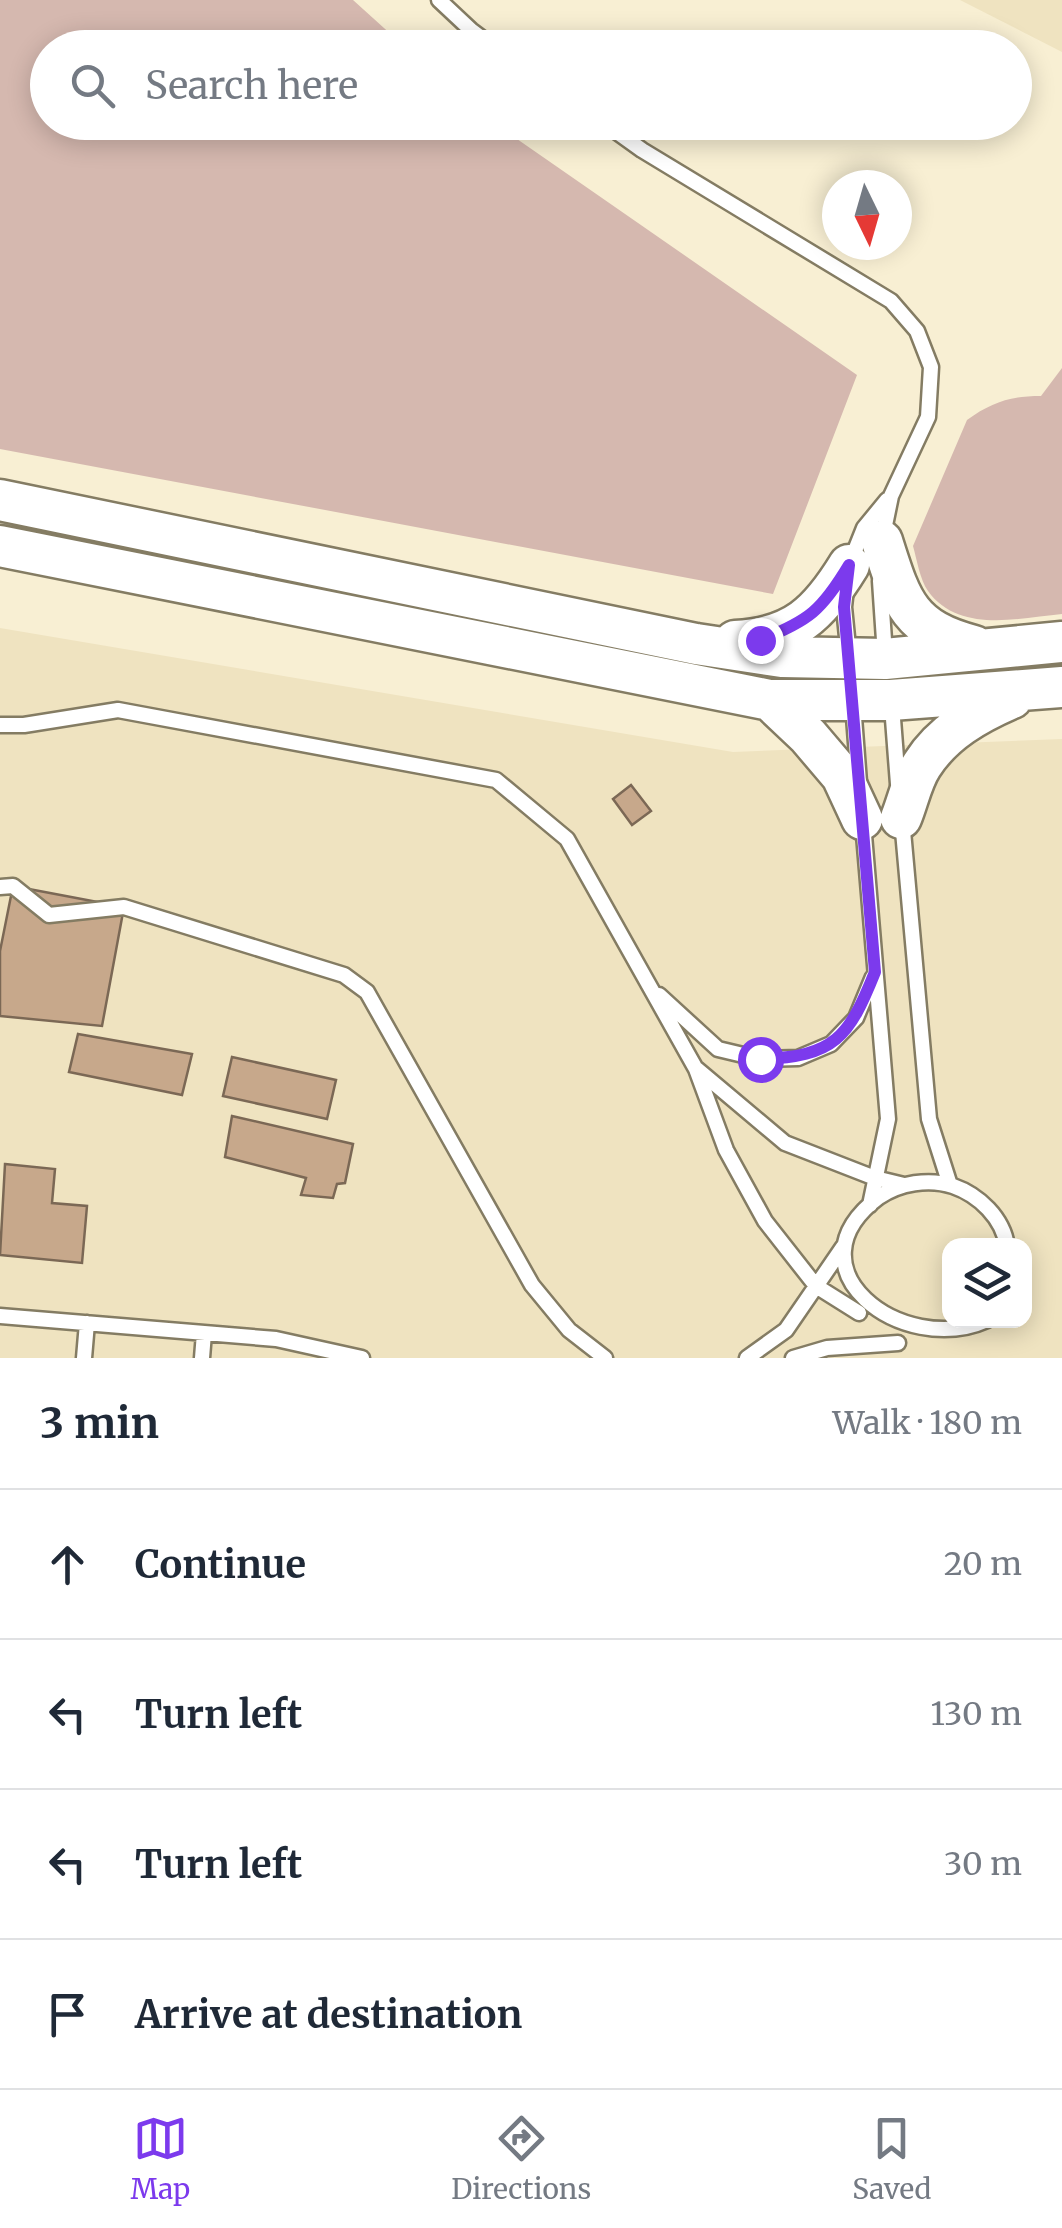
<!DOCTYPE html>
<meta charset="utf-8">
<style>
:root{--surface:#fff;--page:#f6f6f7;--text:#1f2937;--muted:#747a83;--line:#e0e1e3;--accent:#7c3aed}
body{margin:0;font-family:Merriweather,serif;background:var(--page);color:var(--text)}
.controls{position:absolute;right:30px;bottom:30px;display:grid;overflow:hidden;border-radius:20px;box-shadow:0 5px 25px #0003}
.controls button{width:90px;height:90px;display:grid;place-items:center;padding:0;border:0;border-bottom:2px solid var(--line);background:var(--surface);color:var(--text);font:50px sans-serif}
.compass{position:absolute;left:822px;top:170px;width:90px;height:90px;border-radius:50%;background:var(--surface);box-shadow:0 5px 25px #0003;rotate:175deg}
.stop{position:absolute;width:30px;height:30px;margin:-22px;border:8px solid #7c3aed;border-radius:50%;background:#fff}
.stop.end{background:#7c3aed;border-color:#fff;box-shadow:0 2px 10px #0008}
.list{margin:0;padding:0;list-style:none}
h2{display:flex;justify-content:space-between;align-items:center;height:130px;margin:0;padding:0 40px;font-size:42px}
h2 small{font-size:32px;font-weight:400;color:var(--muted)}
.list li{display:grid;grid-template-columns:65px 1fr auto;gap:30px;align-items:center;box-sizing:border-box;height:150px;padding:0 40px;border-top:2px solid var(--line)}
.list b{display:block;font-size:38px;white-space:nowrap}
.list em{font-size:32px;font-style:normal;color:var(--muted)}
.icon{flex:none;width:55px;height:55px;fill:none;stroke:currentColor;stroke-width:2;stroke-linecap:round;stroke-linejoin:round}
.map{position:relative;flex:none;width:1062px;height:1358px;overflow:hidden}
.search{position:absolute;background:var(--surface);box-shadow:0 5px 25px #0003;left:30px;right:30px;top:30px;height:110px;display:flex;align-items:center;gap:25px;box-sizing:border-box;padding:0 35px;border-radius:55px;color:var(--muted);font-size:38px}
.sheet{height:730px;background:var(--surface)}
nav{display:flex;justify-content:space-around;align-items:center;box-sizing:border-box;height:140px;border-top:2px solid var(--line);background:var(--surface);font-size:28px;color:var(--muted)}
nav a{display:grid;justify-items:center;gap:5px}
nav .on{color:var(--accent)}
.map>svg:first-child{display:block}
</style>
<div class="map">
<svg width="1062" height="1358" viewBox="0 0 1062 1358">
<rect width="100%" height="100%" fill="#f8efd3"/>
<path fill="#efe3c0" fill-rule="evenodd" d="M960,0H1062V52Z
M0,628L733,752L1062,739V1358H0ZM950,1246H1024V1320H950Z"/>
<path fill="#d5b8af" d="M0,0H353L405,47L48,48V122L494,123L857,375L773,594L0,449Z
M1062,368V614C1019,618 959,634 928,591C920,580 917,560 913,546L967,420C992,402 1011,396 1041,396Z"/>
<path fill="#c7a88b" stroke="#7b6855" stroke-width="2.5" d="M631,785L651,811L632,825L613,799Z
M13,886L124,907L102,1026L0,1016V951Z
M78,1034L192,1054L182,1095L69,1072Z
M232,1057L336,1080L327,1119L223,1096Z
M232,1116L353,1144L345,1183L337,1184L333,1198L301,1195L306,1178L225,1157Z
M5,1164L55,1169L52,1203L87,1206L82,1263L0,1255Z"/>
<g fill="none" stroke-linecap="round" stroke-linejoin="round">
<g stroke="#847c63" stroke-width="19">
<path id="service" d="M439,0L471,30L495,48
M603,122L642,150L891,301L917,331L931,367L928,417L891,496L882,540
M850,563L864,528L887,500
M880,581L885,655
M846,589L844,607L849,657
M853,704L859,782
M892,706L898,784
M0,725H24L118,710L496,780L567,839L696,1069L726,1150L765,1221L816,1286L859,1313
M902,820L929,1119L950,1185
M863,823L888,1119L870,1205
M0,887L13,886L49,915L124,907L344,975L367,992L532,1285L569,1330L605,1358
M659,995L718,1049L760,1059L798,1058L831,1044L856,1018L873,977
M697,1069L785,1143L875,1178L904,1185
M0,1316L276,1339L362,1358
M987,1320C902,1358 784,1268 879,1197C899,1183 929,1178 953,1186C979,1195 1003,1218 1007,1246
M84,1358L87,1323
M202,1358L204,1333
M747,1358L786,1330L843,1247
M793,1358L827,1348L898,1343"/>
</g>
<g stroke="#847c63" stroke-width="45">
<path id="secondary" d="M0,500L696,644L782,657L885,659L1062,642
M882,541C901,601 908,629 974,646
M0,546L770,700H891L1062,687
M735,641C794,638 819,614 849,565
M770,700L808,736L842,776L862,819
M901,818C908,801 912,780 922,765C943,732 977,713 1012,698"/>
</g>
<use href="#service" stroke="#fff" stroke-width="14"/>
<use href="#secondary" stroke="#fff" stroke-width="40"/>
</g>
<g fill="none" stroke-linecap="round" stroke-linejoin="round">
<path stroke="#7c3aed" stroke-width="12" d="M760,640C809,621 822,610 849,565L844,607L875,972C849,1037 835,1057 760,1059"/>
</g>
</svg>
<div class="controls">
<button><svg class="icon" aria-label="layers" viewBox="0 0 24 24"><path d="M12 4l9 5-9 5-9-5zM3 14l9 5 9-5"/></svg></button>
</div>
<svg class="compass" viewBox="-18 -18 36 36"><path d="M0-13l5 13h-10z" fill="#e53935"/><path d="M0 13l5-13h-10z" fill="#747a83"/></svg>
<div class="stop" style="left:760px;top:1059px"></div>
<div class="stop end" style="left:760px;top:640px"></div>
<div class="search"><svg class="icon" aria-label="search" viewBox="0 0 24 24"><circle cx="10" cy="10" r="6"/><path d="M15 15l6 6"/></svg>Search here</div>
</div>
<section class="sheet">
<h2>3 min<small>Walk · 180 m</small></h2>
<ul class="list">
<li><svg class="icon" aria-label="ahead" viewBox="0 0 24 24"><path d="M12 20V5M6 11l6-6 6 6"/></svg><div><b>Continue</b></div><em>20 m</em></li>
<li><svg class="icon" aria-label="left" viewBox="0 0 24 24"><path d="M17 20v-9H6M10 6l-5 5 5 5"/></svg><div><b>Turn left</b></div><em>130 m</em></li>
<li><svg class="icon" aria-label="left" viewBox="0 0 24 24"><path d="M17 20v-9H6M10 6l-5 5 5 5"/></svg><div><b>Turn left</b></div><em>30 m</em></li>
<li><svg class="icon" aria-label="arrive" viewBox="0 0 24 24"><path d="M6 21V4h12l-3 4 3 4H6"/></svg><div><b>Arrive at destination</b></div></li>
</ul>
</section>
<nav>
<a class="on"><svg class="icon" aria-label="map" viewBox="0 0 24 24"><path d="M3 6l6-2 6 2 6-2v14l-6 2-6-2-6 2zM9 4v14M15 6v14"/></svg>Map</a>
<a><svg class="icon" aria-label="directions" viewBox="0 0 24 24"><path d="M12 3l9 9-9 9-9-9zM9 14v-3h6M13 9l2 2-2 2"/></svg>Directions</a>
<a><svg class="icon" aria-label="saved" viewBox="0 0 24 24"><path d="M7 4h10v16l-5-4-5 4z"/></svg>Saved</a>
</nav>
